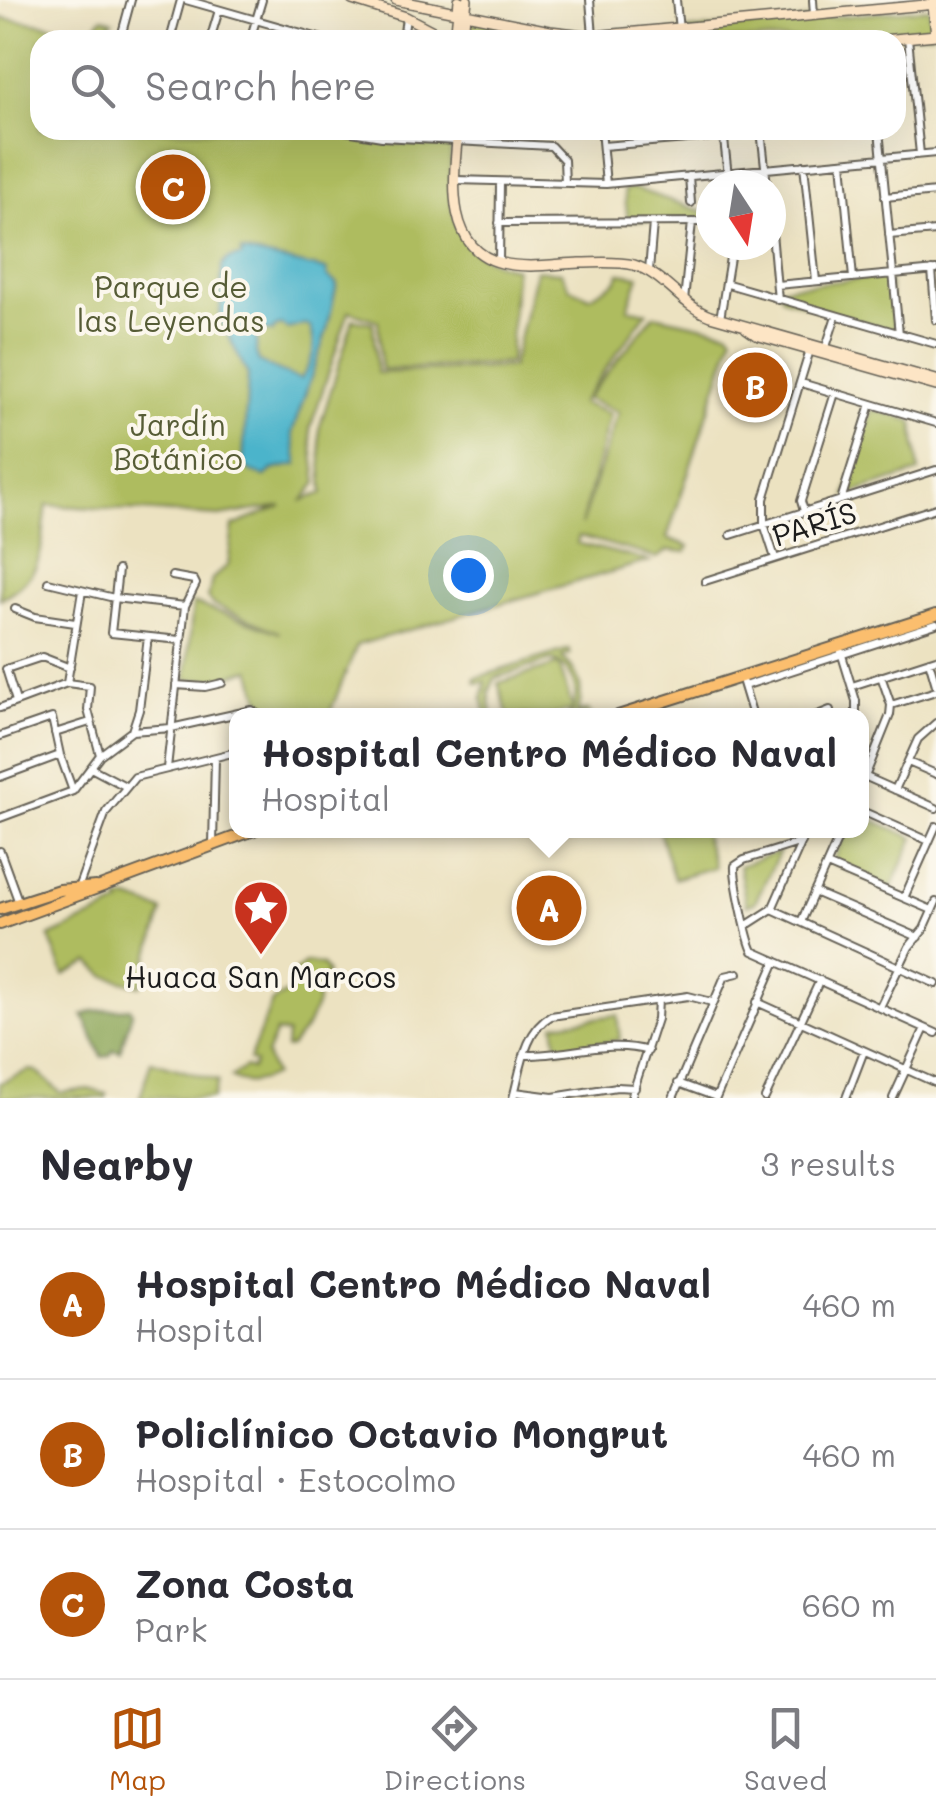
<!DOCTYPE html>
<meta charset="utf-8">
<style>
:root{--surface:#fff;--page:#f7f7f7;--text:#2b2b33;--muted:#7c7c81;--line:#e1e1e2;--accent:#b45309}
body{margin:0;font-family:Mali,sans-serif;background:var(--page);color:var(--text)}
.compass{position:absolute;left:696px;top:170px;width:90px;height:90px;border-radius:50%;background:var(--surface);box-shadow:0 10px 40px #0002;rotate:168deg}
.you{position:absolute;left:468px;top:575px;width:35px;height:35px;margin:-25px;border:8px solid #fff;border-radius:50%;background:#1a73e8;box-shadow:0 0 0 15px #1a73e833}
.badge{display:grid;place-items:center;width:65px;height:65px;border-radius:50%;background:var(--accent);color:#fff;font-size:32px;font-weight:700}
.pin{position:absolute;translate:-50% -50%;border:5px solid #fff;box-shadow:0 2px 10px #0006}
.popup{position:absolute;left:229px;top:708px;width:640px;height:130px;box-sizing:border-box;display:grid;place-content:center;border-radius:20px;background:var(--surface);filter:drop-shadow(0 2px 8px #0005);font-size:32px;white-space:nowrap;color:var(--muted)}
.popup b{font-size:38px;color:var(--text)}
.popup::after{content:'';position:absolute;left:50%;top:100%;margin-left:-20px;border:20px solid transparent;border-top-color:var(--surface)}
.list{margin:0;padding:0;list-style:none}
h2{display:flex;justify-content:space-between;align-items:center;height:130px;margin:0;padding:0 40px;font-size:42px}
h2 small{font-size:32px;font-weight:400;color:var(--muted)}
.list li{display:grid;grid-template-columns:65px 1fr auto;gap:30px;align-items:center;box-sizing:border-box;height:150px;padding:0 40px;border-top:2px solid var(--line)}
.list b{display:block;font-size:38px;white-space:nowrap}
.list p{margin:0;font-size:32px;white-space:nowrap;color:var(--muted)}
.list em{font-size:32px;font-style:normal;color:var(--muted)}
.icon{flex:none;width:55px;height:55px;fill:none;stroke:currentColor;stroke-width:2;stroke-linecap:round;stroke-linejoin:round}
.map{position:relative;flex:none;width:936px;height:1098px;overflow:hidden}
.search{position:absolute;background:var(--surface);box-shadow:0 10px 40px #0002;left:30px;right:30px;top:30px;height:110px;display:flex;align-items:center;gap:25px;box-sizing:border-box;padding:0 35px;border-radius:30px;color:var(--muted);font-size:38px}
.sheet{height:580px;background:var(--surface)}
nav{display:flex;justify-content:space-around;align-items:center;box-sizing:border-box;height:140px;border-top:2px solid var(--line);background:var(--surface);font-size:28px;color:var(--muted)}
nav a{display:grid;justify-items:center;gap:5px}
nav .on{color:var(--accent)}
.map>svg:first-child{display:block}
</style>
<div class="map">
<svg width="936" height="1098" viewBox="0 0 936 1098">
<rect width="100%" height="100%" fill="#fbf7ec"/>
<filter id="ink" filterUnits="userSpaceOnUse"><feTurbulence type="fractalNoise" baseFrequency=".01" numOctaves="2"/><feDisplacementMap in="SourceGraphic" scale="20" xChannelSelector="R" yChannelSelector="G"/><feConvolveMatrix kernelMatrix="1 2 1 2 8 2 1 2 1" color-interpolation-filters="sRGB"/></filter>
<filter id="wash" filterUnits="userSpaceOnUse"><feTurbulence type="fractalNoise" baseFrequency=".0048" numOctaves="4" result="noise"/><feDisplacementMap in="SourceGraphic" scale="40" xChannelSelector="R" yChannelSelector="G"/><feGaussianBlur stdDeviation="2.25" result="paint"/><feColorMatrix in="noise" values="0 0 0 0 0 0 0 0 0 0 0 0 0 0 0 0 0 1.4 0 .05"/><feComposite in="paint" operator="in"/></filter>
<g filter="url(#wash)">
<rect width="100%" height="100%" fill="#ece2c1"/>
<path fill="#aebc5e" stroke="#656c3d" stroke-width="2.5" d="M929,8L932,33L862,40H684L683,31Z
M103,17L113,21L102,34L119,35L118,40H40V130H331L365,141L451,147C451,208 444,253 515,268L510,363L381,370L378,321L349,311L310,429L317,483L303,500L323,493L319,429L353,319L373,323L377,373L512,367L536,270L561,272L570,288L590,297L616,281L620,273L639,276L628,308L647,312L581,403L610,414L581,525L618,412L586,399L654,315L729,331L733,336L667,538L689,546L686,552L668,550L657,558L579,536L577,543L649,561L357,645L329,715H265L251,669L220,679L186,680L193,603L280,633L214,605L208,598L212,579L228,565L233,526L282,506L219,516L47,505C40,553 46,574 0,599V18L91,31Z
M468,17L589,39L676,32L677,40H465Z
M633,188L711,214V220L628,221L624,189Z
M888,276L895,332L783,298L780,292L784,287Z
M872,409L913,421L919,472L846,495Z
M569,649L570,654L562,657C579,672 585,690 578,712L588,710L590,714L568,715L571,710L553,715H508L498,683L559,664L573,709C579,688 573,668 552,660L495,678L489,692L492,715H486L482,698L486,682L476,683L475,678Z
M862,815L914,838L891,889L832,863L846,831L862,830Z
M659,831H703L714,867L674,879Z
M780,851L755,902L746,905L739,866Z
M129,899L163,911L140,986L105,976L90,962L64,975L49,937L121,904L118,900Z
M306,962L323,965L327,973L317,989V1003L308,1025L291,1047L286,1048L287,1034L276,1032L266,1055L274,1075C261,1082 243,1086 231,1077L245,1067L252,1069L255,1063L249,1060L272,1002L288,992L294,972Z
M617,1015L620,1040L558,1050L554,1024Z
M151,1061L218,1081L213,1098L140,1097Z
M29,1070L36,1071L61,1093L88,1089L107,1094L106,1098H0V1083Z"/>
<path fill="#8aa455" stroke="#536038" stroke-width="2.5" d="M130,1008L132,1013L120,1052L114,1050L109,1056L102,1057L83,1015L93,1011Z"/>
<path fill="#4cb4cb" stroke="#346874" stroke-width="2.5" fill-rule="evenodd" d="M241,251L327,270V276L337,284L327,330L292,433L298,464L272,470L265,476L251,472L243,464L248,375L220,319L222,265L228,259L242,256ZM305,324L310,327C318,346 312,362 301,379C297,379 265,365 259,362L256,352L257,329L273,332L275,327L281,325L288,329Z"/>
</g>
<g filter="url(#ink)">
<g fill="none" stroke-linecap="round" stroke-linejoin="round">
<g stroke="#656156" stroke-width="10">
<path id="street" d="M186,0L326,40
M590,0L593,36
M676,0L680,40
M813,0L814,15
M908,38L920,154
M124,40L122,33L131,0
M170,40L181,0
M210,40L219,10
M250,40L262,0
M290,40L293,30
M403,40L406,17
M339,130L382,137L551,146L564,160L565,183
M601,130L606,184
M723,130L729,185
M761,130L767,185
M879,130L899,334
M761,131L776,130
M603,146L723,136
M842,162L853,278
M804,165L816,281
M689,176L691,203
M456,180L606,184L936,153
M885,197L936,192
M771,221L778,300
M499,223L711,222
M889,235L936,231
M499,261L500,183
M932,270L936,320
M649,271L653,223
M728,284L936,344
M777,285L936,270
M684,301L692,222
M720,319L732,245
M824,353L836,316
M801,383L936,423
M841,500L871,404
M804,511L801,501L835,393
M731,535L936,470
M775,558L764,524V499L810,350
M118,570L111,633L180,640
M705,581L936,508
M48,582L114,598L185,606
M15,609L35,617L75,623
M841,652L856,701V716
M929,661L936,685
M67,683L82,591
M743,683L753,716
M176,685L205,687L222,683
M744,686L936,624
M852,686L936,659
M16,701L6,669L42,657L70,668
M891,705L936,691
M0,708L67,683L90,686L88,710L100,755
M815,716L830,710
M132,731L139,710L148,637
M55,733L90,722
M0,736L52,718L60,755L73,791
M908,762L936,774
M91,768L125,786
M167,768L185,606L196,584L194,580L172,576
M864,776L936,808
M0,777L60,755
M865,777L890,715L891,705L881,676
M895,790L918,739L936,723
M862,811L929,841
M0,818L73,791L100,755L132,731L171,728L252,710L260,716
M802,842L744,860L735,866C734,878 747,940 753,951L936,1033
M213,844L215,758
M0,851L19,903
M827,865L932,910
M78,888L106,812L135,777L236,752
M814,892L918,937
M904,898L936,826
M772,909L936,984
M801,922L842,830
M747,925L772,909L807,830
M757,1002L936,1083
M880,1007L909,947L924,929L936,902
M526,1055C566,1056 609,1039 648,1051
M678,1083L716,1097
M515,1092L553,1097L617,1087L635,1088
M513,1098C521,1070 524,1031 551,1016L688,996L712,1002
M631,1098L657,1019L658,1000
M673,1098L725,976L738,973
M716,1098L776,961
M765,1098L820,980
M846,1098L864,1051
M893,1098L925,1028"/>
</g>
<g stroke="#656156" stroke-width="12">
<path id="secondary" d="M352,0L406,17L450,40
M396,0L550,31L593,36L936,4
M933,5L936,35
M455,40L459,0
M462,40L467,0
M882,40L936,35
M458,130C454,175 443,249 502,263C527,269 555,264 580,263C597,263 616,261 634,265C664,274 681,305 710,316L936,380
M746,328L756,335L936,386"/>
</g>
<g stroke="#656156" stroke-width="14">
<path id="primary" d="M618,716L936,615
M0,909L59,890L96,887
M0,924L254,830"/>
</g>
<use href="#street" stroke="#fff" stroke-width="6"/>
<use href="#secondary" stroke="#fde5c5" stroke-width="9"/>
<use href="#primary" stroke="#fbbe6e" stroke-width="10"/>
</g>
</g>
<defs>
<g id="sight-pin" transform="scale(2.875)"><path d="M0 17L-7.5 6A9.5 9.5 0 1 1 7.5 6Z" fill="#c8321e" stroke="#fbf7ec"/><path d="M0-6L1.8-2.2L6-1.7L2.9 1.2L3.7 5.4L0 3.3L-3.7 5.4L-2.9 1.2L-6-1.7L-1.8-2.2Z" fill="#fff"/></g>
</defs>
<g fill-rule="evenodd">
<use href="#sight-pin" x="261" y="908"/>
</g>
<g text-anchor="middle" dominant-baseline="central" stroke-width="8" stroke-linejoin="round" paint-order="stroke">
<g font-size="30" fill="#565c36" stroke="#fbf7ec">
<text x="171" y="286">Parque de<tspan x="171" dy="34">las Leyendas</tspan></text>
<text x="178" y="424">Jardín<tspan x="178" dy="34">Botánico</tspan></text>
</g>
<g font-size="30" fill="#1c1c1c" stroke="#fbf7ec">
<text transform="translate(814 523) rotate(-17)">PARÍS</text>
</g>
<g font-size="30" fill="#1c1c1c" stroke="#fbf7ec">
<text x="261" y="976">Huaca San Marcos</text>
</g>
</g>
</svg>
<svg class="compass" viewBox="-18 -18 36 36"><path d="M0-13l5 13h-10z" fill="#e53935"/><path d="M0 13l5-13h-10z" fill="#7c7c81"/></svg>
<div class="you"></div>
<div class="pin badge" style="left:549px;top:908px">A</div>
<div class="popup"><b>Hospital Centro Médico Naval</b>Hospital</div>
<div class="pin badge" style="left:755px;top:385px">B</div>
<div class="pin badge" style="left:173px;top:187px">C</div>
<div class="search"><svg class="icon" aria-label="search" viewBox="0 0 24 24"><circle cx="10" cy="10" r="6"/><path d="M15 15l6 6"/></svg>Search here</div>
</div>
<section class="sheet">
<h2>Nearby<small>3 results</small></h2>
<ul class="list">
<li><span class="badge">A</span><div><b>Hospital Centro Médico Naval</b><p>Hospital</p></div><em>460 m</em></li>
<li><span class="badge">B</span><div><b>Policlínico Octavio Mongrut</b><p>Hospital · Estocolmo</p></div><em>460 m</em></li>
<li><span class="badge">C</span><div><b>Zona Costa</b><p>Park</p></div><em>660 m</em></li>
</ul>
</section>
<nav>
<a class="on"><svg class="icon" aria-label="map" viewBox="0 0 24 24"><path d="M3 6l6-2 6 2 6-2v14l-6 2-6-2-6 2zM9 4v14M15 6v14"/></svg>Map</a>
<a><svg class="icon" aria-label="directions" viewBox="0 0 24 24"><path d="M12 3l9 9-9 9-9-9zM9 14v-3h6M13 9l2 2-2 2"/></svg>Directions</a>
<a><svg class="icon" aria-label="saved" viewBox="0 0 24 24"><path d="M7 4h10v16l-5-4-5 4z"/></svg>Saved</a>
</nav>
